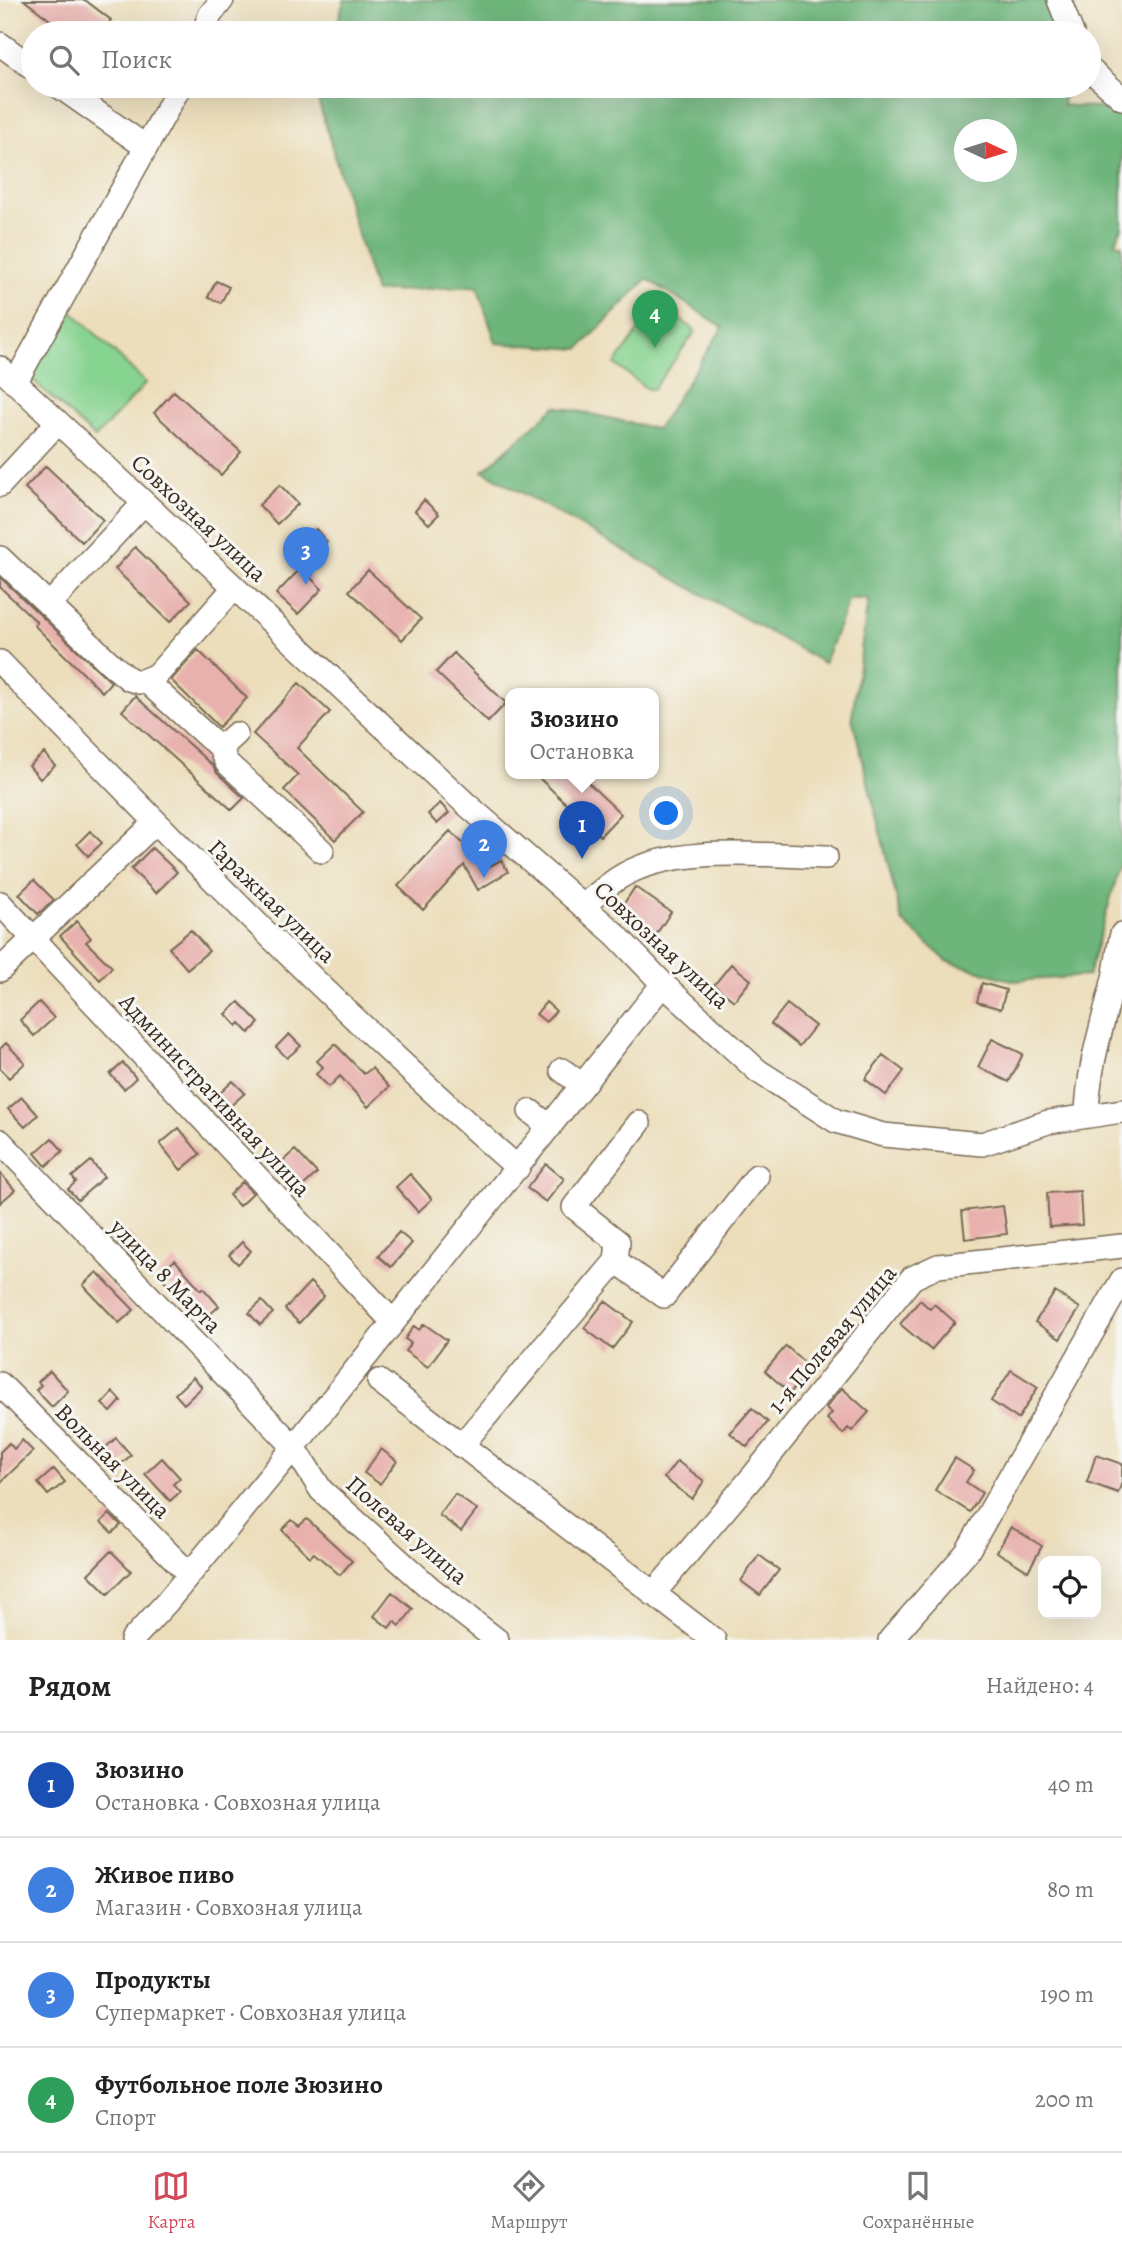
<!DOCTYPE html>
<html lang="ru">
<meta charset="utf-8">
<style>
:root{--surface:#fff;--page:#f2f2f2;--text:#222;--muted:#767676;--line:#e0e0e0;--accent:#d1495b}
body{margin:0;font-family:Alegreya,serif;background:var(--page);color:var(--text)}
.controls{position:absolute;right:21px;bottom:21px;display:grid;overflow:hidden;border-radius:14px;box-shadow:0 7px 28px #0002}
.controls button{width:63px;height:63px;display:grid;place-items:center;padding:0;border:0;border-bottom:2px solid var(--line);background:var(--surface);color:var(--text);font:35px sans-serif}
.compass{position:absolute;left:954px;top:119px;width:63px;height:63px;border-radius:50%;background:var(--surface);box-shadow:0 7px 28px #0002;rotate:94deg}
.you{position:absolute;left:667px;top:814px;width:24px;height:24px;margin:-18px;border:5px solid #fff;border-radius:50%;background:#1a73e8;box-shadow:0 0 0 10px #1a73e833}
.badge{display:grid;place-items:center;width:46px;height:46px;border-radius:50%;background:var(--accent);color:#fff;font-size:23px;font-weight:700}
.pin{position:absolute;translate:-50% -58px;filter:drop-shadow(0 2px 4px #0008)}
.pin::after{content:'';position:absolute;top:37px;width:24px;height:21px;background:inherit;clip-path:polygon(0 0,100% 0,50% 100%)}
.popup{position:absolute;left:505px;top:688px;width:154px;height:91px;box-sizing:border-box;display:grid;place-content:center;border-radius:14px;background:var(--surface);filter:drop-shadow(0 2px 5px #0005);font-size:23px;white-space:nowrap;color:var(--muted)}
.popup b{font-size:26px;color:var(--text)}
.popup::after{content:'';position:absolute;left:50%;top:100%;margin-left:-14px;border:14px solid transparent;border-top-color:var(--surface)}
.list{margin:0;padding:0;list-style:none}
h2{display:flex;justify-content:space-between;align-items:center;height:91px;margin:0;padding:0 28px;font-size:30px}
h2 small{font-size:23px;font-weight:400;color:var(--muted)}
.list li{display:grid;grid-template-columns:46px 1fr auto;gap:21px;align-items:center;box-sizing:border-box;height:105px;padding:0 28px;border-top:2px solid var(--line)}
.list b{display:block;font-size:26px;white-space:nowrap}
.list p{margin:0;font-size:23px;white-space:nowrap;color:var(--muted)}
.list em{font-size:23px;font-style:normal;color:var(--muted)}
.icon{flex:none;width:38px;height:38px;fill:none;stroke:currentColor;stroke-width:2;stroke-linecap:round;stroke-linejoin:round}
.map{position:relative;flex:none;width:1122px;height:1640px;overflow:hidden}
.search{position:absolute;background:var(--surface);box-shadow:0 7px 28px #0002;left:21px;right:21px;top:21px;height:77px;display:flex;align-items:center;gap:18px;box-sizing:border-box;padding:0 24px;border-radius:38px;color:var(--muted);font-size:26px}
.sheet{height:511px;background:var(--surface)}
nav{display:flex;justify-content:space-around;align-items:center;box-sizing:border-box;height:98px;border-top:2px solid var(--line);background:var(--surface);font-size:19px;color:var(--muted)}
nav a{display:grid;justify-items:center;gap:4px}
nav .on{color:var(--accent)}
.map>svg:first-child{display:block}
</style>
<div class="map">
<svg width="1122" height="1640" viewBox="0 0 1122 1640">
<rect width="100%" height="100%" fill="#f6f6f2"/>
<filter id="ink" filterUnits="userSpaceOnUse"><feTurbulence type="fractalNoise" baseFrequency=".0143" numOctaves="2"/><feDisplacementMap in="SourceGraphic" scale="14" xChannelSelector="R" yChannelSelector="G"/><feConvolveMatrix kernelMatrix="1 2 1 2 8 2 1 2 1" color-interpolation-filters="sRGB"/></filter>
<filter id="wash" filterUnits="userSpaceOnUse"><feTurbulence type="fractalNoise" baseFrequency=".00686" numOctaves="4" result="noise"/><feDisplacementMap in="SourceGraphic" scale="28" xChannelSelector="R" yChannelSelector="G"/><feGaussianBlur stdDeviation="1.57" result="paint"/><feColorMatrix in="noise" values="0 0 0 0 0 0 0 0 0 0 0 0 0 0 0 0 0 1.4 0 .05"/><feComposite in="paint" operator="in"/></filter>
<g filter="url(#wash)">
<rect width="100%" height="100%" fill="#ecdebb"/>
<path fill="#87d390" stroke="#617e57" stroke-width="2" d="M660,306L691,327L695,332L657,384L653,389H647L615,364L654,309Z
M68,307L146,383L95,438L31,378Z"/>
<path fill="#6db57a" stroke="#54704c" stroke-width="2" fill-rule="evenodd" d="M344,0H1072L1075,4L1071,33H335Z
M321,86H1064L1063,105L1122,110V227L1115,243L1122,245V859L1088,976L1013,981L947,961L902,921L852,717L868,599H849L824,663L483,471L556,406L657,429L723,327L647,279L579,349L496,343L477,286L375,292L318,100ZM964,130H1006V172H964Z"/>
<g id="blocks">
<path fill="#e8b1ae" d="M24,0H85L111,20L100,33H67Z
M216,281L229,287L221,303L208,297Z
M174,391L241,452L221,475L154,413Z
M46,466L103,520L82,542L25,488Z
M280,485L298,504L277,524L259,505Z
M424,500L439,514L429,524L415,511Z
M316,529L327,542L314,554L302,542Z
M135,547L191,601L170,622L115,569Z
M301,568L322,589L298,614L276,594Z
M368,570L421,619L402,640L349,591Z
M0,577L111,682L102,692L34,625L37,622L0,587Z
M198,650L247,698L219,727L171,680Z
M454,653L506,703L488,722L436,672Z
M299,683L330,712L297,748L363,812L335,840L284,790L298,775L253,734Z
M135,696L213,766L217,773L244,798L232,810L122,711Z
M44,753L55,766L40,779L29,766Z
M534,773H578L621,814L600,836Z
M440,803L449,813L437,824L428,814Z
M90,831L102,843L88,856L77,844Z
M450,831L488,867L501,860L508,872L478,890L464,865L423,910L398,886Z
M152,848L177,872L156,893L131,869Z
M34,880L54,900L38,914L19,894Z
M635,887L671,912L655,936L619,911Z
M77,921L91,938L86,942L112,967L100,980L60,936Z
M191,930L209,951L187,969L169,948Z
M731,964L751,980L734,1001L714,985Z
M982,983L1006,990L1001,1009L977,1002Z
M39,1002L54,1018L34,1036L20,1020Z
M239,1002L259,1023L249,1033L240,1023L237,1026L226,1014Z
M546,1002L556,1011L546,1022L536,1014Z
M787,1004L815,1026L799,1046L771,1024Z
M289,1034L301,1046L287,1058L276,1047Z
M992,1039L1023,1054L1009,1082L978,1067Z
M6,1043L25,1063L9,1078L0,1069V1049Z
M335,1044L364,1074L372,1068L389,1087L368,1107L340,1076L329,1087L316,1074L323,1067L317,1061Z
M883,1055L904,1071L886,1095L865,1079Z
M123,1063L136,1078L124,1089L110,1074Z
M233,1081L245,1093L228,1108L217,1096Z
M22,1097L38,1115L25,1127L8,1109Z
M179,1128L200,1154L181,1170L160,1144Z
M52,1138L63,1151L46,1166L35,1153Z
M295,1150L317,1173L299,1190L277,1166Z
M91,1161L104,1177L78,1200L68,1189L76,1182L72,1177Z
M546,1164L564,1179L546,1202L527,1188Z
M0,1173L15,1190L0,1203Z
M410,1174L432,1199L418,1212L396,1187Z
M242,1182L253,1193L239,1206L229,1195Z
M1080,1191L1082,1225L1049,1227L1047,1193Z
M1003,1206L1007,1234L965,1239L962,1211Z
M399,1232L412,1243L391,1267L378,1256Z
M129,1233L144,1251L134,1260L118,1243Z
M242,1242L251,1251L238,1264L229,1255Z
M175,1260L201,1290L203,1288L219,1306L204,1320L173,1286L171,1288L159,1274Z
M97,1272L134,1310L119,1323L83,1285Z
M310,1282L324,1296L299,1323L285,1309Z
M1055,1292L1080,1308L1060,1339L1035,1322Z
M920,1300L930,1309L934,1304L955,1322L931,1350L900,1324Z
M262,1301L273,1313L260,1325L249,1313Z
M605,1301L633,1322L612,1349L584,1328Z
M424,1324L447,1340L428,1367L405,1351L411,1343L405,1339L414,1326L419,1330Z
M786,1346L811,1368L790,1393L765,1371Z
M1011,1370L1038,1387L1018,1419L991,1401Z
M50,1371L68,1391L52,1407L36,1390L41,1385L38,1382Z
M193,1377L202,1387L184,1404L175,1394Z
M842,1388L869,1412L852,1431L848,1428L843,1434L827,1419L832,1413L826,1408Z
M113,1392L121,1401L111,1412L102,1404Z
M752,1408L768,1422L747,1447L730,1433Z
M116,1438L131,1455L119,1466L103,1450Z
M22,1440L33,1451L0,1483V1452L9,1443L14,1449Z
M381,1449L397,1461L380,1484L364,1473Z
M1096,1455L1122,1464V1482L1118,1493L1087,1482Z
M162,1458L180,1478L173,1484L180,1492L170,1501L145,1474Z
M955,1458L974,1470L966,1482L982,1493L970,1512L935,1490Z
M677,1461L704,1481L692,1499L664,1478Z
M54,1469L65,1482L48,1495L38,1483Z
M455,1494L477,1510L461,1531L439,1515Z
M109,1514L121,1525L112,1533L101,1522Z
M307,1519L352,1561L340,1575L314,1553L310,1557L282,1530L292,1520L299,1526Z
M1011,1527L1042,1546L1028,1571L997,1552Z
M111,1551L131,1571L108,1594L88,1574Z
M759,1555L779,1570L760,1595L741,1581Z
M392,1592L413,1609L400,1626L394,1621L389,1628L374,1616Z"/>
</g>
</g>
<g filter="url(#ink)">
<use href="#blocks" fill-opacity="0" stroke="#796955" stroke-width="2"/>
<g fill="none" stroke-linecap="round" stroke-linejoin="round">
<g stroke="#796955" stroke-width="26">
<path id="minor" d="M1059,0L1072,33
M203,33L210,15L222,0
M0,44L33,68
M1089,69L1122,98
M59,86L146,147
M0,368L465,803L615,934L663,984L758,1071L836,1121L883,1135L982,1144L1048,1122L1122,1111
M15,383L180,86
M0,485L58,422
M0,558L111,664L129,679L139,682L157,675L234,588
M49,605L144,503
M0,662C168,835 336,1009 518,1168
M145,680L210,739L217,744L226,743
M236,734L226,743L222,753L227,763L322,851
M0,903L393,1322
M583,906C594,897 605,887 617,879C669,844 765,855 826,857
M0,970L155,823
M562,1070L582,1085
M530,1111L550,1127
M1087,1115C1088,1068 1102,1027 1113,982C1117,966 1118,950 1122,934
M0,1141L294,1447L321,1490L430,1588L497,1640
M616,1261L618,1242L574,1207L639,1123
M379,1381L714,1640
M0,1384L189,1574
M461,1446L616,1261L664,1296L757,1176
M653,1594L754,1475L912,1278L938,1266L1122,1246
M132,1640L167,1602L294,1447L663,984
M890,1640L967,1552L1122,1280"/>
</g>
<use href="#minor" stroke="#fff" stroke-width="23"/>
</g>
</g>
<g text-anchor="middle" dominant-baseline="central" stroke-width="6" stroke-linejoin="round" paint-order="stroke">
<g font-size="24" fill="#3b2a1e" stroke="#f6f6f2">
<text transform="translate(199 518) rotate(43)">Совхозная улица</text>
<text transform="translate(272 901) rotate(44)">Гаражная улица</text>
<text transform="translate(662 945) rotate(43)">Совхозная улица</text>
<text transform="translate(215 1095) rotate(47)">Административная улица</text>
<text transform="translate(166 1276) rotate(46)">улица 8 Марта</text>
<text transform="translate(832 1339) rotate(-50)">1-я Полевая улица</text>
<text transform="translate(113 1461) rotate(45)">Вольная улица</text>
<text transform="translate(407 1530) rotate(41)">Полевая улица</text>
</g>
</g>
</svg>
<div class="controls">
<button><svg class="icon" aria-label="locate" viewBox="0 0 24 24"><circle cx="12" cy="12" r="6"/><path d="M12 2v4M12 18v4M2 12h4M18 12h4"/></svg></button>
</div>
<svg class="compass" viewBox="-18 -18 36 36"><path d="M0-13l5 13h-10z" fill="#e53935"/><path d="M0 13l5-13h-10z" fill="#767676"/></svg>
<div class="you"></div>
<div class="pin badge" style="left:582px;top:859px;background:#1a4fb4">1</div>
<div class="popup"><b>Зюзино</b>Остановка</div>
<div class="pin badge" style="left:484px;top:878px;background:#3f7fe0">2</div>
<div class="pin badge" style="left:306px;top:585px;background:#3f7fe0">3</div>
<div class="pin badge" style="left:655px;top:348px;background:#2e9e5b">4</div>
<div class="search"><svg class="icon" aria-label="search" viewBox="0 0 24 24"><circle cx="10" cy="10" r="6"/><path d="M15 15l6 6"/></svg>Поиск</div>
</div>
<section class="sheet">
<h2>Рядом<small>Найдено: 4</small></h2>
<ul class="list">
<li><span class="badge" style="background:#1a4fb4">1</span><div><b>Зюзино</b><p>Остановка · Совхозная улица</p></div><em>40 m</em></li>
<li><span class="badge" style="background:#3f7fe0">2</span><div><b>Живое пиво</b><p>Магазин · Совхозная улица</p></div><em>80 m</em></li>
<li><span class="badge" style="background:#3f7fe0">3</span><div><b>Продукты</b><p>Супермаркет · Совхозная улица</p></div><em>190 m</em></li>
<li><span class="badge" style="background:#2e9e5b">4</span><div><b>Футбольное поле Зюзино</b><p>Спорт</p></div><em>200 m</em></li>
</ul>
</section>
<nav>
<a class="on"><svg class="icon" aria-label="map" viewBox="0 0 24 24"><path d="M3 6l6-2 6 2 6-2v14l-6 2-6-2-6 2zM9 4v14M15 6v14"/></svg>Карта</a>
<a><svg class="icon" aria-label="directions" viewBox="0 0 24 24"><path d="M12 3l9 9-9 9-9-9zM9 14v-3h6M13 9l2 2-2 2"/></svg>Маршрут</a>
<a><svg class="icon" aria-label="saved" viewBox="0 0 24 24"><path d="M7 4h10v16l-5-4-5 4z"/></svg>Сохранённые</a>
</nav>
